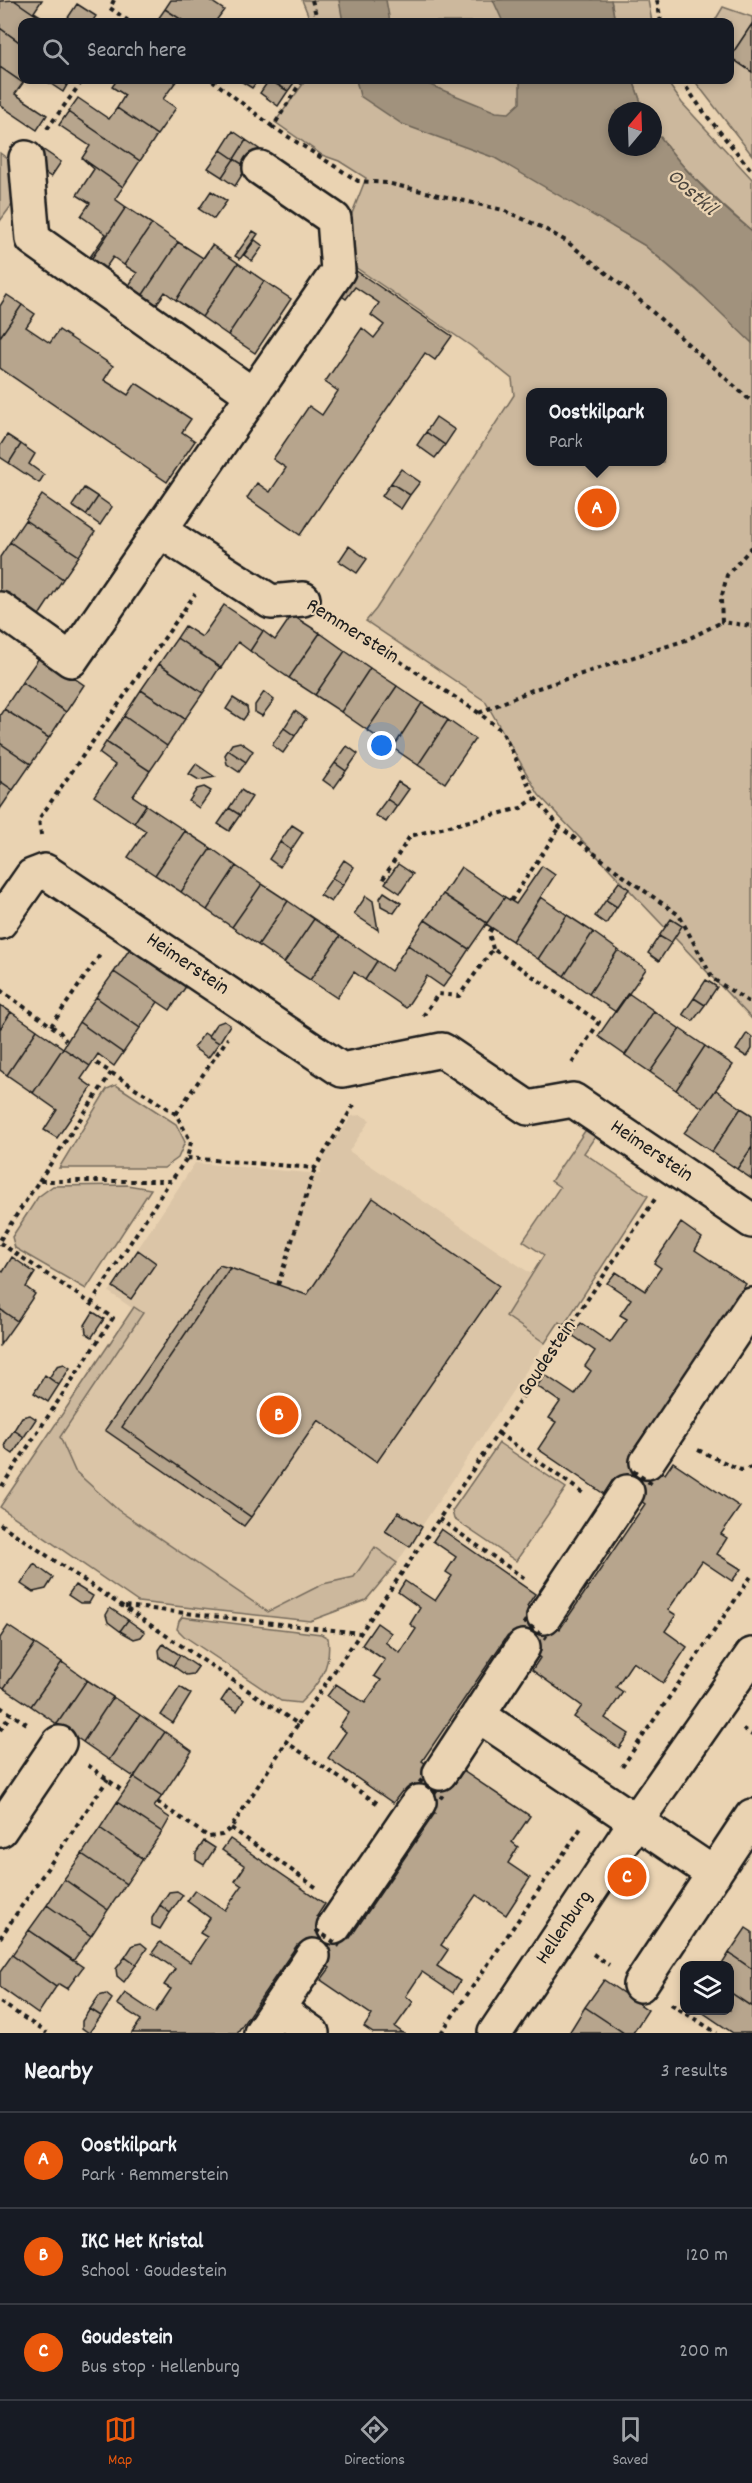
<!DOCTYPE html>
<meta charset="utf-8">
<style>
:root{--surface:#171b24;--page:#20242c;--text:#f1f3f6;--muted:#9ea1a6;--line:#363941;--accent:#ea580c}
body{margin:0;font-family:Dekko,sans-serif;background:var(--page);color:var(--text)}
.controls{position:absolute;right:18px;bottom:18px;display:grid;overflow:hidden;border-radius:12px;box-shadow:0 3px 9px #0003}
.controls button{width:54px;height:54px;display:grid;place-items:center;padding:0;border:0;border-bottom:2px solid var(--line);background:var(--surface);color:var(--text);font:30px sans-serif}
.compass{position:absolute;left:608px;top:102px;width:54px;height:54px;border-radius:50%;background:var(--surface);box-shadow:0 3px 9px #0003;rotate:19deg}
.you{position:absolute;left:382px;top:746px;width:21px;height:21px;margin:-15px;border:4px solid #fff;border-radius:50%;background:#1a73e8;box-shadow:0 0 0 9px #1a73e833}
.badge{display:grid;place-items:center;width:39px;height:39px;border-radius:50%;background:var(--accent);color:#fff;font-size:20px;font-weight:700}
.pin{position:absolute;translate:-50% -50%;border:3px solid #fff;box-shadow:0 2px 6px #0006}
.popup{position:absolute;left:526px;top:388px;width:141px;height:78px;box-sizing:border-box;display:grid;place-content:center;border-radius:12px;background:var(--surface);filter:drop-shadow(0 2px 4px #0005);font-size:20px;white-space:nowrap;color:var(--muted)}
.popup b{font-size:22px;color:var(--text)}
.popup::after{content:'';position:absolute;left:50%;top:100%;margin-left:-12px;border:12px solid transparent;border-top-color:var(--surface)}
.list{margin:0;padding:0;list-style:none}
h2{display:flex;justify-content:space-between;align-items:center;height:78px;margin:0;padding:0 24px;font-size:26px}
h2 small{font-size:20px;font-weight:400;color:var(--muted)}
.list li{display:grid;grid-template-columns:39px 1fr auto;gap:18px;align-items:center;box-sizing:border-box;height:96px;padding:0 24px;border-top:2px solid var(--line)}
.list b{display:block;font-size:22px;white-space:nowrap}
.list p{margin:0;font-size:20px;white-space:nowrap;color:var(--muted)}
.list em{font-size:20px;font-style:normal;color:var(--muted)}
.icon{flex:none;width:33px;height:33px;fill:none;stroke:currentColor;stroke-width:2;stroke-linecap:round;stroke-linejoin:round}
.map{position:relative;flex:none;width:752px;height:2033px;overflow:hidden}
.search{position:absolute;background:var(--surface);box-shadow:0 3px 9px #0003;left:18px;right:18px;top:18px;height:66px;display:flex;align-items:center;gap:15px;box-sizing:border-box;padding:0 21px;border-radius:12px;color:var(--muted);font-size:22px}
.sheet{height:366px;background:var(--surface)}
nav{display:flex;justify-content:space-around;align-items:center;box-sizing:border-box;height:84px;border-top:2px solid var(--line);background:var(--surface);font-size:16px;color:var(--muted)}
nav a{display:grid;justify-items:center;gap:3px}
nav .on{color:var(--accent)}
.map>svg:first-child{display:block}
</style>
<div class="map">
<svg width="752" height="2033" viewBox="0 0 752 2033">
<rect width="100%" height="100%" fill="#ead3b2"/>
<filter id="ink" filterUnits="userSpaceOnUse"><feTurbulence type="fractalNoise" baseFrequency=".0167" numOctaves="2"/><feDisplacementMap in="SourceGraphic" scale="12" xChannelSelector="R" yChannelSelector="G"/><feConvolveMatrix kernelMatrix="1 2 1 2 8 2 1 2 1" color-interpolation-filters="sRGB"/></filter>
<g filter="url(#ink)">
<path fill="#dbc5a7" d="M361,1115L370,1120L349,1151L576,1304L564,1325L559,1322L397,1563L366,1600L310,1621L138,1602L0,1507V1505L132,1308L109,1292L195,1163L320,1174L322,1158L352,1116Z"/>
<path fill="#ccb89d" stroke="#746a5c" stroke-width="1.5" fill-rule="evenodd" d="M302,0H502L511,22H311Z
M611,0H648L652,22H615Z
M723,7L752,17V24L730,57L752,72V155L694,80H730V22H714Z
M306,80H536L613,227L644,245L701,294L752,332V1019L539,795L485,701L366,621L376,609L514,395L512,379L471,346L336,254L366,178L339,161L322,155L275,122ZM531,392H663V462H531Z
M633,80H666L682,103L752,179V231C731,213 659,149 653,125C652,121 653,115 653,111H644Z
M0,153L12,162L20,194L0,221Z
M116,1085L176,1124L185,1142L178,1158L164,1168H59L107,1089Z
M589,1125L599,1131L584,1153L648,1196L564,1325L559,1322L545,1343L506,1316L544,1255L523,1241L560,1187L551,1181Z
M127,1185L151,1189L86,1289L15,1248L12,1237L38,1197L53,1186Z
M134,1307L143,1313L60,1437L75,1471L118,1510L268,1612L323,1584L354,1577L375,1547L397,1563L366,1600L310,1621L138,1602L0,1507Z
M499,1443L566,1488L516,1561L454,1519L452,1511Z
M182,1617L321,1634L328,1638C332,1666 319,1684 300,1703L281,1701L184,1636L177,1629L179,1621Z"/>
<path fill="#a1927d" stroke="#6c6356" stroke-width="1.5" d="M339,0H386L390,22H343Z
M493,0H611L615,22H503Z
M356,80H418L496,112L509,113L520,103V80H633L644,111H617V147H653V125C677,166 715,201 752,231V343L696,289L644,245L495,158L402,124L360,96Z"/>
<path fill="#b7a58d" stroke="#1c1c1c" stroke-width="1.5" d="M14,0L46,22H22V44L0,28V1Z
M14,0H42L34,12L47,20L46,22Z
M171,0H209L224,10L215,22H185L165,9Z
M77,4L96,16L92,22H73L67,19Z
M165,9L185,22H156Z
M752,24V72L730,57Z
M0,28L22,44V80H25L23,83L0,67Z
M0,67L23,83L15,94L47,115L37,130L0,105Z
M45,80H70L63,92Z
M117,80H177L163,99L176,108L157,135L117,108L125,95L112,87Z
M239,80H258L252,88Z
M269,80L288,91L278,106L260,93Z
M270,80H296L288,91Z
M78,98L109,119L117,108L157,135L140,161L68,112Z
M68,112L140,161L123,187L82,158L90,146L59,125Z
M233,131L246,140L234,159L221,150Z
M246,140L259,149L247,167L234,159Z
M42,149L61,162L51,177L32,164Z
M221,150L234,159L222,177L208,168Z
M82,158L123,187L115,199L126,207L90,261L88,260L106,234L81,216L90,203L77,195L94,169Z
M234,159L247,167L235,186L222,177Z
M211,191L227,201L214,219L199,209Z
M126,207L152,224L124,265L113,257L104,270L90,261Z
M152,224L178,242L142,296L128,287L137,273L124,265Z
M253,231L258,234L240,259L235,256Z
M255,240L263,246L252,261L244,255Z
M178,242L203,258L212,245L176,300L165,292L156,305L142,296Z
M212,245L238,263L202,317L176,300Z
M238,263L264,281L228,335L202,317Z
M349,266L452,336L435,360L425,353L300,535L247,498L257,483L270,492L286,468L273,459L309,406L322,415L338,391L325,382L362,328L374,338L384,325L371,315L379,303L355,287L346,299L333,290Z
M264,281L291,299L255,353L228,335Z
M7,295L22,305L0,337V306Z
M22,305L35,314L26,327L50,343L59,330L113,366L104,380L128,395L136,383L191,419L182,432L195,441L167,482L0,368V337Z
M436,417L455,430L445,445L426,432Z
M426,432L445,445L435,458L417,445Z
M7,435L21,444L9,463L0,457V446Z
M21,444L35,454L29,464L44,475L39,483L9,463Z
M401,469L420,482L410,495L391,483Z
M391,483L410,495L401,509L382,496Z
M84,488L98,497L86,515L72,506Z
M42,495L95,532L79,556L25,520Z
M98,497L112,507L100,525L86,515Z
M25,520L79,556L63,579L10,542Z
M10,542L63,579L38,617L0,591V557Z
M349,546L367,559L357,573L339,561Z
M224,605L263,631L250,651L238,642L221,668L177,638L185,626L202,637Z
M292,615L320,633L289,678L250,651L263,631L275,640Z
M320,633L345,651L315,695L289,678Z
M177,638L220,667L203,693L159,664Z
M345,651L370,668L341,712L315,695Z
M41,655L84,685L66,712L22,682Z
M159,664L203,693L185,719L141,690Z
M370,668L397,686L367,730L341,712Z
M22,682L66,712L49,738L4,709Z
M397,686L422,703L393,748L367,730Z
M141,690L185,719L167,746L124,716Z
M264,692L274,700L262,716L255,712V705Z
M233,698L247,707L248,713L243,720L226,709Z
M422,703L448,720L418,765L393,748Z
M4,709L49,738L31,764L0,743V715Z
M295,711L306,719L295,736L284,728Z
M124,716L167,746L150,771L106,742Z
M448,720L475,739L445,783L418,765Z
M284,728L295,736L283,753L272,745Z
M106,742L150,771L133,796L146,805L134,823L94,796L115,765L99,753Z
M240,742L253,751L246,762L228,750L232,744Z
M0,743L31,764L13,790L0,781Z
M347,746L358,754L346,771L335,763Z
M228,750L246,762L239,772L227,764L225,755Z
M335,763L346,771L334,788L323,780Z
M196,764L215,777L199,780L189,774Z
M0,781L13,790L0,809Z
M398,782L409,789L397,806L387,799Z
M204,787L211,791L199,808L189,801L197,789Z
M241,790L252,797L240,815L229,808Z
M387,799L397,806L386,822L375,815Z
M146,805L185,831L155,875L128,857L146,831L134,823Z
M229,808L240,815L229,831L218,824Z
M292,825L303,832L291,850L280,842Z
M185,831L211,848L181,892L155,875Z
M280,842L291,850L280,867L269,859Z
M211,848L236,866L207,910L181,892Z
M344,860L354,867L343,885L332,878Z
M398,864L413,874L400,893L385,883Z
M236,866L262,884L232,927L207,910Z
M542,866L555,875L512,941L486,924L505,897L516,904Z
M461,867L505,897L487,923L443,894Z
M332,878L343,885L331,902L320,895Z
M619,882L629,889L617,907L606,900Z
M262,884L288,901L258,945L232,927Z
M384,892L401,903L394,913L381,906L380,898Z
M443,894L487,923L469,949L425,920Z
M366,896L373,901L378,930L354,914Z
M541,897L567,915L538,959L512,941Z
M606,900L617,907L606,924L595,916Z
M288,901L314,919L284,963L258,945Z
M567,915L593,932L564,976L538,959Z
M314,919L340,936L310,980L284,963Z
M671,919L682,926L671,943L659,936Z
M425,920L469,949L452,975L408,945Z
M593,932L618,950L589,994L564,976Z
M340,936L377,961L365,980L354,972L337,998L310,980Z
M659,936L671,943L659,961L648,953Z
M133,944L189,982L170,1010L114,972Z
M408,945L452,975L443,987L427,976L406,1008L365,980L377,961L391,971Z
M618,950L646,969L616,1012L589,994Z
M114,972L158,1002L140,1028L96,997Z
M706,980L717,987L705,1005L694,998Z
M628,993L654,1011L625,1055L598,1036Z
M96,997L140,1028L123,1053L79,1022Z
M694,998L705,1005L693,1021L683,1014Z
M0,1005L11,1012L0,1029Z
M654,1011L680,1029L650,1072L625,1055Z
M11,1012L37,1030L7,1075L0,1070V1029Z
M224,1021L230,1025L219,1043L208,1036L216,1024Z
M79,1022L123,1053L114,1066L98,1054L90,1066L63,1048Z
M680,1029L705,1046L676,1090L650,1072Z
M37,1030L63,1048L33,1093L7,1075Z
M204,1033L219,1043L208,1058L194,1048Z
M747,1033L752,1037V1049L747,1057L736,1050Z
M705,1046L733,1065L703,1108L676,1090Z
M63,1048L90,1066L81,1079L92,1087L57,1138L44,1130L57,1110L33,1093Z
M716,1090L741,1108L712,1152L684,1133Z
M741,1108L752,1115V1147L737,1169L712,1152Z
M752,1147V1179L737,1169Z
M373,1198L499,1286L377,1462L318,1420L251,1517L122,1427L230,1268L307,1295Z
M681,1223L702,1238L695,1250L746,1284L632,1452L665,1474L673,1462L740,1507L721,1534L727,1538L717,1554L741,1569L732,1581L702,1561L668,1610L676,1615L665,1631L687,1647L663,1683L633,1662L616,1687L623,1692L605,1718L629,1734L619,1748L574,1717L582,1706L532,1670L540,1658L507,1636L422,1761L455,1783L463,1771L530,1816L512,1842L518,1847L508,1863L530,1878L506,1915L476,1895L441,1945L448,1950L437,1966L460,1981L453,1993L422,1972L406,1996L413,2002L395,2027L403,2033H373L364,2027L372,2015L321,1980L330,1968L297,1945L237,2033H132L141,2020L117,2004L125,1993L155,2013L171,1989L164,1985L175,1969L152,1953L160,1942L190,1962L207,1937L200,1933L210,1918L187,1901L195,1890L225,1910L242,1886L235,1881L245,1866L222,1850L230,1839L325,1904L317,1916L350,1938L435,1813L402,1791L393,1803L328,1758L346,1732L339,1727L349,1712L327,1696L336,1684L365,1703L381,1680L374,1676L385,1660L362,1645L377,1623L391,1633L385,1642L400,1653L416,1629L410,1624L420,1608L398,1592L405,1581L435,1601L452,1576L446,1572L456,1557L433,1541L441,1529L535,1594L527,1606L560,1629L645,1504L612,1481L604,1494L538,1449L556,1422L549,1418L560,1402L537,1386L545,1375L575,1395L591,1371L585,1366L595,1351L572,1335L581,1323L610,1343L627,1319L620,1315L631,1299L607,1283L616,1272L645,1291L661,1268L654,1263Z
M138,1250L156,1263L131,1299L113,1287Z
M12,1257L35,1273L26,1287L35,1294L17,1321L0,1309V1270L3,1272Z
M219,1265L230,1268L122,1427L251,1517L244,1526L105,1430Z
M0,1309L17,1321L0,1345Z
M93,1312L104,1319L92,1337L86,1333L85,1325Z
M64,1364L70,1368L59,1385L49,1378L57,1366Z
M45,1375L59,1385L48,1402L34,1393Z
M30,1415L36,1419L24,1437L14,1430L22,1417Z
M14,1430L24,1437L13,1454L6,1449L5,1443Z
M398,1512L422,1527L410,1547L385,1531Z
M34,1564L53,1578L46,1589L33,1592L21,1584Z
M75,1585L93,1596L89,1603H80L68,1595Z
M110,1608L128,1620L120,1631L108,1622L106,1615Z
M128,1620L145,1632L141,1637L134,1639L120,1631Z
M8,1626L35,1644L4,1688L0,1685V1638Z
M35,1644L62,1662L31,1706L4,1688Z
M163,1644L180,1655L173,1666L160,1658L159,1650Z
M180,1655L198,1667L193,1674L186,1675L173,1666Z
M62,1662L87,1680L57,1724L31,1706Z
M87,1680L113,1697L83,1742L57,1724Z
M180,1687L191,1694L173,1723L161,1715Z
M229,1689L244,1700L237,1711L221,1701Z
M113,1697L140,1715L109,1760L83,1742Z
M140,1715L165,1732L134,1777L109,1760Z
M165,1732L192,1751L162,1796L134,1777Z
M134,1777L162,1796L154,1807L170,1818L162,1832L117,1802Z
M117,1802L162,1832L143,1859L100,1828Z
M100,1828L143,1859L126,1884L82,1854Z
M204,1841L215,1848L204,1865L196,1860V1853Z
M82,1854L126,1884L108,1910L64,1879Z
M64,1879L108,1910L91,1936L47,1905Z
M177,1891L183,1895L170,1913L160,1905L169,1892Z
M47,1905L91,1936L73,1961L29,1930Z
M160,1905L170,1913L160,1929L152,1925V1918Z
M746,1928L752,1932V1969L729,1953Z
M29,1930L83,1967L67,1989L59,1984L56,1987L12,1955Z
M141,1943L147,1948L136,1965L125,1957L133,1945Z
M729,1953L752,1969V2007L730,1992V1966H721Z
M12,1955L56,1987L38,2014L0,1987V1972Z
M125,1957L136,1965L124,1982L117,1976L116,1969Z
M604,1980L648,2010L633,2033H624L585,2007Z
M730,1992L752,2007V2033H733L699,2010H730Z
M106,1994L112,1999L101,2016L90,2009L99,1996Z
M585,2007L624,2033H569Z
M90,2009L101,2016L89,2033L82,2028V2021Z"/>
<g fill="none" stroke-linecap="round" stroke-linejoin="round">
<g stroke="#1c1c1c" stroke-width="38">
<path id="minor" d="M26,158L33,239L253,395
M160,531L271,602L303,599
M0,609L71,660L338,271L334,219L260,168
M0,922L32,876L45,871L342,1070L442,1050L528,1108L573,1100L752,1221
M647,1462L752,1305
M544,1617L627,1492
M478,1715L714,1874
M440,1773L523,1647
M0,1830L59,1743
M334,1927L419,1802
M640,1985L752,1816
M278,2009L312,2033
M261,2033L313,1956
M495,2033L635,1823L752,1655"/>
</g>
<path stroke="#1c1c1c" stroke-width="4" stroke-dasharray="4.5 4.5" stroke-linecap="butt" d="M114,0L110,8L127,20L125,22
M312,0L318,22
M657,0L661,22
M212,80L273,127
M302,80L273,127L358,181L387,183L503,210L541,227L566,241L635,296L752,402
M681,80L706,115L752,171
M47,129L83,80
M752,547L727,575L721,600L722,622L752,626
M332,617L479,713L502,731L535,798L560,827L626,878L679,915L713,979L752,1004
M479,713L532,690L686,640L722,622
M41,835L39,819L195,594
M383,879L410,836L521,808L535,798
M511,901L560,827
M492,928L489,933L493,949
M0,990L60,1032L66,1041
M423,1016L438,994L459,996L493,949L599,1022L571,1065
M51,1026L102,952
M176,1114L228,1038
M187,1158L315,1168L354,1105
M39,1181L111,1073
M0,1240L39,1181H171L187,1158L191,1142L176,1114L93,1061
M0,1243L113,1318L0,1489
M278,1285L315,1168
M91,1304L170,1181
M498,1433L583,1493
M698,1450L741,1470L752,1467
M439,1519L527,1580
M0,1524L298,1724L286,1742L377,1803
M125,1606L359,1633
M0,1707L27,1724
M298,1724L498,1433L655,1199
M743,1729L752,1735
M0,1730L11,1714
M88,1765L124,1792
M622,1767L752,1575
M157,1802L209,1837L222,1835L231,1828L286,1742
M231,1828L317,1888
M0,1938L108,1779
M593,1954L609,1965
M0,2002L47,2033
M671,2004L717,2033
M441,2033L581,1828"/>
<use href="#minor" stroke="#ead3b2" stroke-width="33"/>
<path stroke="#1c1c1c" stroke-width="4" stroke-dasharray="4.5 4.5" stroke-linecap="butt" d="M633,1471L653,1485
M523,1621L547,1638
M419,1780L443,1798
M316,1930L340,1946"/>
</g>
</g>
<g text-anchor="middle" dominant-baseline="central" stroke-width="4.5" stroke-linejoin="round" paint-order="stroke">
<g font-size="21" fill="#1c1c1c" stroke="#ead3b2">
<text transform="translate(352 632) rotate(32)">Remmerstein</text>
<text transform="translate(187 965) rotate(34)">Heimerstein</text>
<text transform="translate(651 1152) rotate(34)">Heimerstein</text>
<text transform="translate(548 1359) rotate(-56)">Goudestein</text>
<text transform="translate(565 1928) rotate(-56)">Hellenburg</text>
</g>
<g font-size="22" font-style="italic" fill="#4b453e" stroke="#ead3b2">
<text transform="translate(691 193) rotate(42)">Oostkil</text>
</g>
</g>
</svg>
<div class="controls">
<button><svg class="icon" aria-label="layers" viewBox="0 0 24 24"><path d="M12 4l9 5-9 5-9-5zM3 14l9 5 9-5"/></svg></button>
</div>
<svg class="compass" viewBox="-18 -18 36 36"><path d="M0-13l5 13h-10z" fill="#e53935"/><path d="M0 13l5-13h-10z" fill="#9ea1a6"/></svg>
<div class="you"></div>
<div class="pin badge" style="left:597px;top:508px">A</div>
<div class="popup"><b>Oostkilpark</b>Park</div>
<div class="pin badge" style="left:279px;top:1415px">B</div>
<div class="pin badge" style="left:627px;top:1877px">C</div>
<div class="search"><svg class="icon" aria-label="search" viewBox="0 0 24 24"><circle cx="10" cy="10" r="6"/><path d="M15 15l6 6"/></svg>Search here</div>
</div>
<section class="sheet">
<h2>Nearby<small>3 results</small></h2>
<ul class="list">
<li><span class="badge">A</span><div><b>Oostkilpark</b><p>Park · Remmerstein</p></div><em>60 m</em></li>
<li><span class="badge">B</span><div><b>IKC Het Kristal</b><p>School · Goudestein</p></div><em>120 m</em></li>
<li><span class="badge">C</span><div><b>Goudestein</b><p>Bus stop · Hellenburg</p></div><em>200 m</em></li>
</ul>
</section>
<nav>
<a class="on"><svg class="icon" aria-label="map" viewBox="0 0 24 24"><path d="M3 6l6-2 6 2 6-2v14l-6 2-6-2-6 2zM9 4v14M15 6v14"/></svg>Map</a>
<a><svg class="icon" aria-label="directions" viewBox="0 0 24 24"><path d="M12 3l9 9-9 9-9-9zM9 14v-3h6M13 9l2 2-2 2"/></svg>Directions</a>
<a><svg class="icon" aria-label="saved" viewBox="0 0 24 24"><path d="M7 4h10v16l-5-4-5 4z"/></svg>Saved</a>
</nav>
